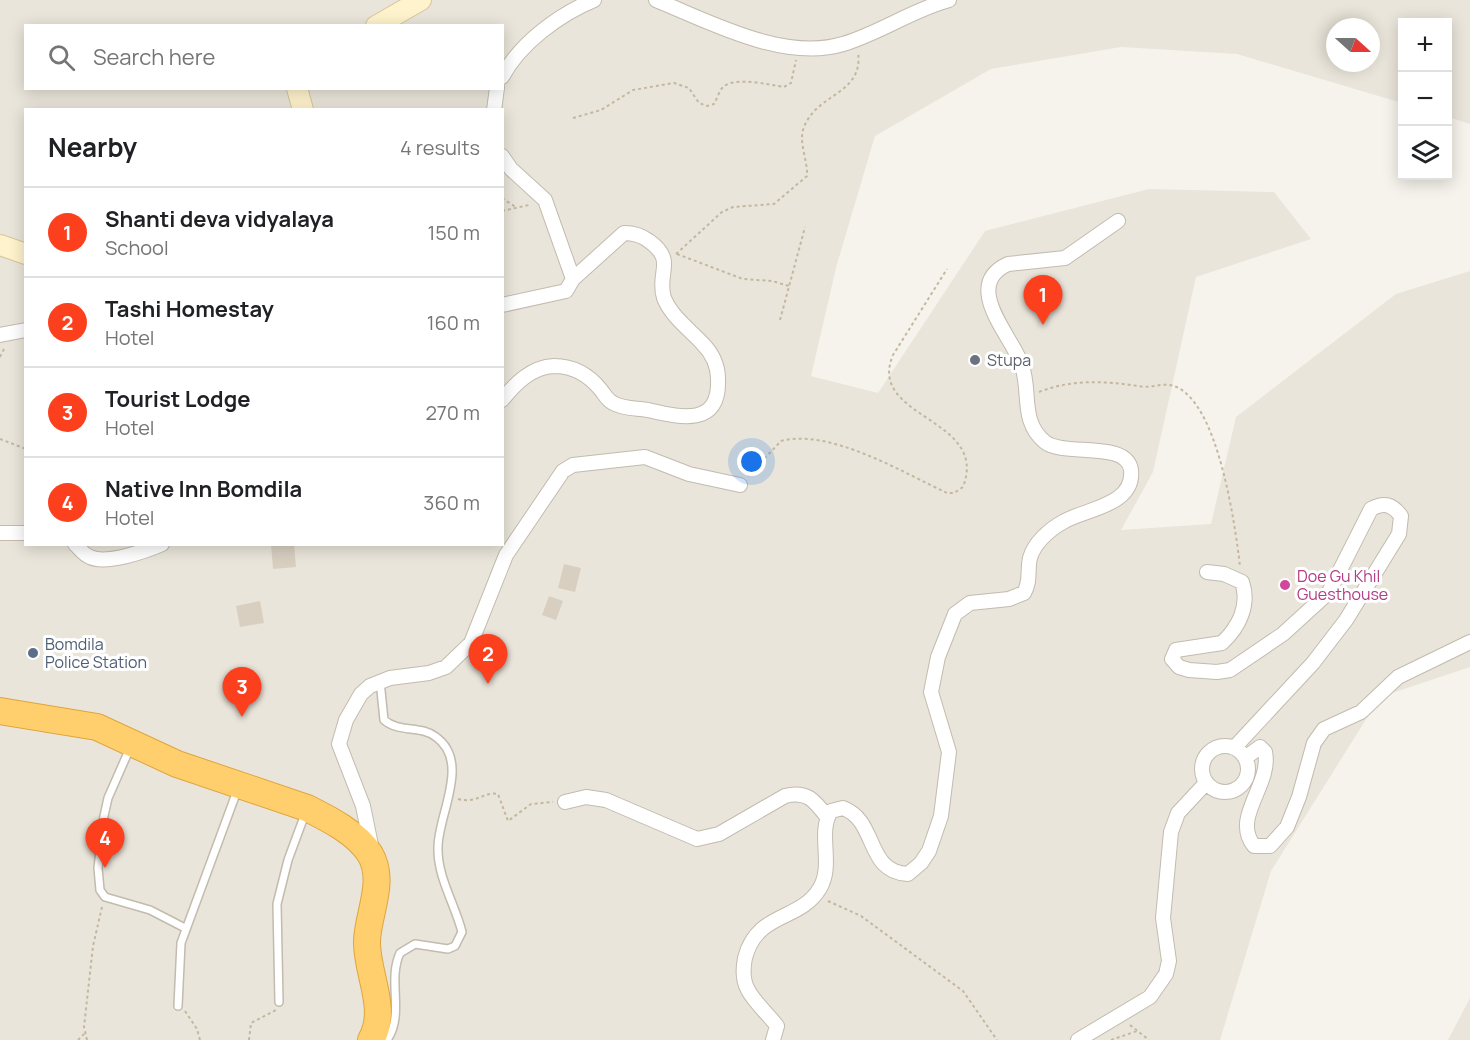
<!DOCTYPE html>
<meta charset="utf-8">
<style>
:root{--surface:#fff;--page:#f2f2f2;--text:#202124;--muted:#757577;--line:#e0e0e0;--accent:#fc3f1d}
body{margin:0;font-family:Manrope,sans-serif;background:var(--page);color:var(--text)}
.controls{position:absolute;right:18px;top:18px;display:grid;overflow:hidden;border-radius:0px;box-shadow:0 3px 15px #0003}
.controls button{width:54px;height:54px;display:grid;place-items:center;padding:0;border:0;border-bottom:2px solid var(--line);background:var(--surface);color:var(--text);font:30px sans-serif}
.compass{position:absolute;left:1326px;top:18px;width:54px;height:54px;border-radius:50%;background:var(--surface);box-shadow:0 3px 15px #0003;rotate:111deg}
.you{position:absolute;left:752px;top:462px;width:21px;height:21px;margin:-15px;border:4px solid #fff;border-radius:50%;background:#1a73e8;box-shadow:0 0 0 9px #1a73e833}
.badge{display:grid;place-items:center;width:39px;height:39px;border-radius:50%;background:var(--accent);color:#fff;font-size:20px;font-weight:700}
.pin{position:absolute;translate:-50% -50px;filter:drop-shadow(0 2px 3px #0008)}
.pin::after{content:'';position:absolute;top:32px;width:21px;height:18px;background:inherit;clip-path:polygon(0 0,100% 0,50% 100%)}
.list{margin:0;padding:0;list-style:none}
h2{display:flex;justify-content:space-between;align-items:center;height:78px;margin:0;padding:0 24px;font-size:26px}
h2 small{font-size:20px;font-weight:400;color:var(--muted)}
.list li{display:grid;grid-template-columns:39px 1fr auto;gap:18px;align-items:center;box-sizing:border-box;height:90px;padding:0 24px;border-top:2px solid var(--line)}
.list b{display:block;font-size:22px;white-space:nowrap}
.list p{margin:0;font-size:20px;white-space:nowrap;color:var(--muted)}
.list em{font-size:20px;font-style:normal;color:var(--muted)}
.icon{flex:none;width:33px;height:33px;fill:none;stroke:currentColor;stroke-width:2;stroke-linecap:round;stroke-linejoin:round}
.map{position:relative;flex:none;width:1470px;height:1040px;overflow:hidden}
.search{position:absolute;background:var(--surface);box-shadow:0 3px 15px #0003;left:24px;top:24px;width:480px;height:66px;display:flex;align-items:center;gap:15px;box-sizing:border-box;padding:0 21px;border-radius:0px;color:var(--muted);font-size:22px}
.panel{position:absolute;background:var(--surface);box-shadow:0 3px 15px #0003;left:24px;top:108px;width:480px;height:438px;border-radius:0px}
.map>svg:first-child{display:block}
</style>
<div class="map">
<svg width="1470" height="1040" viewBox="0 0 1470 1040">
<rect width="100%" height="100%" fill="#f6f3ec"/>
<path fill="#eae5da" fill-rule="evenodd" d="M0,0H1470V124L1448,117V22H1402V103L1237,54L1121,47L991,69L875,136L837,264L811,376L878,393L985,231L1149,189L1274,192L1311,239L1196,277L1153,472L1121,530L1211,524L1236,417L1396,294L1470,271V667L1380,697L1271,871L1220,1040H0ZM26,26H502V88H26ZM1335,27H1371V63H1335ZM26,110H502V544H26Z
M1470,998V1040H1448Z"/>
<path fill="#d8cfc1" d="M271,544H294L296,567L273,569Z
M564,564L581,568L575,592L558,588Z
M549,596L563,601L556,620L542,615Z
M260,601L264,623L240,627L236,606Z"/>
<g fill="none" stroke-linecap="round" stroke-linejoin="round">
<g stroke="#c2bbae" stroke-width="10">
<path id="lane" d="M380,681L384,720C399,733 421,725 436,737C471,762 438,815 438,847C437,877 455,904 462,932L455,946L448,949L415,944L400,953C387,981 405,1014 387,1040
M130,748L108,798L104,816L98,868L100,890L105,897L150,910L185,928
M279,1002L277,904L288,860L305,814
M178,1006L181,943L237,791"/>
</g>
<g stroke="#c2bbae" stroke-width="16">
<path id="street" d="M656,0C710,22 784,62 843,44C880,33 912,10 949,0
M502,77C520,43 560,14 594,0
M494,110L497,88
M502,156L511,169L545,200L573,279L566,291L502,305
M0,335L26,330
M502,400C515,384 531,367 554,366C573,366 589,375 601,390C605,395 607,400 613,403C623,409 637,408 648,410C679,417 720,428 718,379C718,365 712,353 702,343C690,330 671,316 664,298C656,273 677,261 649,241C641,235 633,233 624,233L573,279
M0,533H26
M75,544C80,549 84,555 90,557C106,565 146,551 162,544
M1207,572L1224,574L1242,582C1250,605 1239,627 1222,643L1176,650L1172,659L1179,667L1189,670L1217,672L1230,670L1283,634L1329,592L1371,509C1384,502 1392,504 1401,516L1399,534L1346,620L1313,663L1234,748
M1202 769a23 23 0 1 1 46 0a23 23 0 1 1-46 0Z
M1245,758L1260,747L1265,752C1272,785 1231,817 1254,846H1270L1287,827L1299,797L1314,743L1324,729L1361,712L1398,677L1470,642
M565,802L586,797L606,800L697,839L719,834L785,796C807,790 815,801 827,817
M372,850L363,806L339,744L346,720L361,694L370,686L390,678L429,673L446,667L471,643L506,555L563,471L573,465L645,457L689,474L740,485
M773,1040L777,1026C768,1014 755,1003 748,990C743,981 743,968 745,958C757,911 800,922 820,888C834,864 817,833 831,811L843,808C878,821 865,872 908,874L921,863L929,851L941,816L949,752L931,692L938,657L955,614L970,603L1009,599L1024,593C1031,581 1027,571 1030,558C1034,543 1050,529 1063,522C1084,509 1135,506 1131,470C1127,440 1064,457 1045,442C1020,422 1031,392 1022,366C1014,338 960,286 1008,264L1065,258L1118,221
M1078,1040L1150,997L1166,974L1169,961L1163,918L1171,832L1178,813L1206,783"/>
</g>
<g stroke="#d6c79b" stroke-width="22">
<path id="secondary" d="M376,26L421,0
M297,88L303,110
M0,245L26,254"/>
</g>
<g stroke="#e0a43c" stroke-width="28">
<path id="highway" d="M0,711L97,727L177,764L307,808C329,819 357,833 370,854C386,881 368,913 367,941C366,973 389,1009 371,1040"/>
</g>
<path stroke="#c4b79f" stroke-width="2" stroke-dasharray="3 3" stroke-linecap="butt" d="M573,118L601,110L633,90L674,83L689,88L699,103L707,106L714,104C717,99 719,91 723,87C735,76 769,85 784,87L791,83L796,60
M502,198L517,208
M502,211L529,205
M676,254L722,212L733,207L774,204L807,176C808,162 799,143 803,130C815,92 864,96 858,52
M677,254L743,279L772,281L789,286
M780,320L805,227
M0,357L4,349
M1039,392C1072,379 1104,381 1138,386C1151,389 1162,382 1174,386C1218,401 1235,524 1240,566
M0,439L26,449
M748,476L781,441C829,428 902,472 947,493H954L963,487C990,417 866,419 893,355L947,269
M458,799C477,804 485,791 498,794L508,821L531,804L553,802
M828,901L861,916L963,991L997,1040
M185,1011L197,1029L200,1040
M1130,1025L1149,1040
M78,1040L84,1034
M87,1040L84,1027L93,946L102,907
M249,1040L251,1023L276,1010
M1111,1040L1137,1031"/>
<use href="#lane" stroke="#fff" stroke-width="7"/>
<use href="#street" stroke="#fff" stroke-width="14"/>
<use href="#secondary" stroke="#fff3cd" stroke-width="20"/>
<use href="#highway" stroke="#ffcf6e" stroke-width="26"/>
</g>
<circle fill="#6b7280" stroke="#fff" stroke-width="2" cx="975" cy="360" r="6"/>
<circle fill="#d1479c" stroke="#fff" stroke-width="2" cx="1285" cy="585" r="6"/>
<circle fill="#5c6f8a" stroke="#fff" stroke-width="2" cx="33" cy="653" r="6"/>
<g text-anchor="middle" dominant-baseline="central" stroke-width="6" stroke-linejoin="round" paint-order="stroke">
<g font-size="16" fill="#5b616d" stroke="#fff" text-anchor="start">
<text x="987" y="360">Stupa</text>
</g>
<g font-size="16" fill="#b23c85" stroke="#fff" text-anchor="start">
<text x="1297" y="576">Doe Gu Khil<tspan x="1297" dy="18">Guesthouse</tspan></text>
</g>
<g font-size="16" fill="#4e5e75" stroke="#fff" text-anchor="start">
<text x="45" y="644">Bomdila<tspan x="45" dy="18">Police Station</tspan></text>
</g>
</g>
</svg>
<div class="controls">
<button>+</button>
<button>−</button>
<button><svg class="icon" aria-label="layers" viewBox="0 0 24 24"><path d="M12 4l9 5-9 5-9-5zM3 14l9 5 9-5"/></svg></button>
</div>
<svg class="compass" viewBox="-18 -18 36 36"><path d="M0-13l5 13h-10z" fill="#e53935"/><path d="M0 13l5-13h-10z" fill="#757577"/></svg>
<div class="you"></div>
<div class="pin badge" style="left:1043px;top:325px">1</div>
<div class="pin badge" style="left:488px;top:684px">2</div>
<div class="pin badge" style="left:242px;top:717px">3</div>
<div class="pin badge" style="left:105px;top:868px">4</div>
<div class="search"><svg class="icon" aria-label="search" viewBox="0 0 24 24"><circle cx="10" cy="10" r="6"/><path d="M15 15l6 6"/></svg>Search here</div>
<section class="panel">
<h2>Nearby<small>4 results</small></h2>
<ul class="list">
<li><span class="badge">1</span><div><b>Shanti deva vidyalaya</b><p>School</p></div><em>150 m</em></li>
<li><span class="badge">2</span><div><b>Tashi Homestay</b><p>Hotel</p></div><em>160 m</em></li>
<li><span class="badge">3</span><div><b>Tourist Lodge</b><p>Hotel</p></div><em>270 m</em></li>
<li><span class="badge">4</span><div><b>Native Inn Bomdila</b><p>Hotel</p></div><em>360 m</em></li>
</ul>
</section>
</div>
